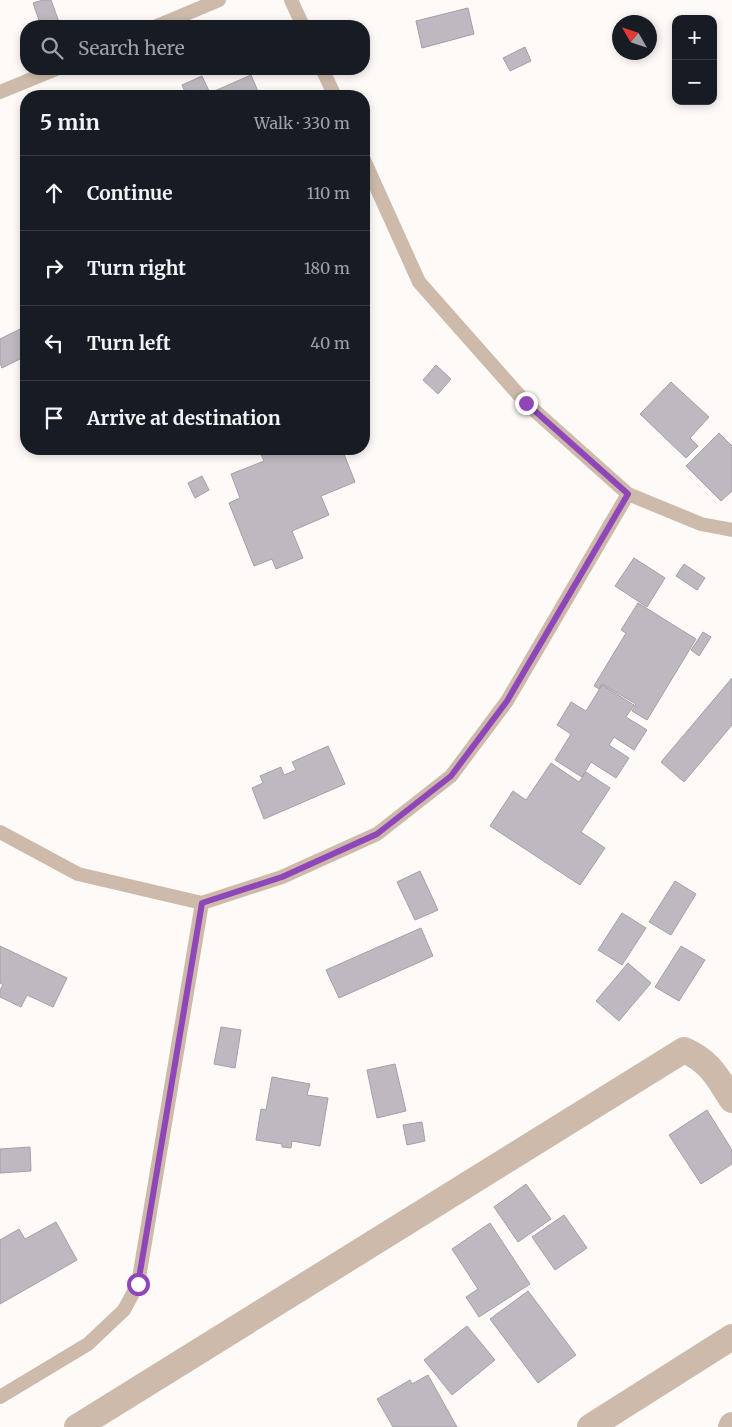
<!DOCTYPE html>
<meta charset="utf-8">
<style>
:root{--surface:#171b24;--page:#242831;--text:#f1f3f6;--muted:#9ea1a6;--line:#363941}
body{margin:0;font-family:Merriweather,serif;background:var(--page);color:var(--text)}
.controls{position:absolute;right:15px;top:15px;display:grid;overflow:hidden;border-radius:10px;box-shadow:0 2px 8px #0003}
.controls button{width:45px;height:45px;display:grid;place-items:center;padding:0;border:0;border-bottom:1px solid var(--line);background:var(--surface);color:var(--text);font:25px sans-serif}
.compass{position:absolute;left:612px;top:15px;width:45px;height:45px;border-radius:50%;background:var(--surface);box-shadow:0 2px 8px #0003;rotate:309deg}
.stop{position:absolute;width:15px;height:15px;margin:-11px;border:4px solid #8e46b9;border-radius:50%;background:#fff}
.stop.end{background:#8e46b9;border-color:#fff;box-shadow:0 1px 5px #0008}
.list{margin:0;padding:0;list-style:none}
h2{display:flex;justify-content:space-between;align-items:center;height:65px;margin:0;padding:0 20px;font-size:21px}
h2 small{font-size:16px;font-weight:400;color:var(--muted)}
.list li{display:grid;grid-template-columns:32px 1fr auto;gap:15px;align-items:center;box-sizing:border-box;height:75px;padding:0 20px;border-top:1px solid var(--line)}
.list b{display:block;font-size:19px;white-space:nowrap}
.list em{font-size:16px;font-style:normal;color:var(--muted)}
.icon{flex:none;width:28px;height:28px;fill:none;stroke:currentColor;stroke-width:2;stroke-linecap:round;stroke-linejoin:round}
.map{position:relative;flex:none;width:732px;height:1427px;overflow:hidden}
.search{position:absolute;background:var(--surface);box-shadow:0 2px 8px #0003;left:20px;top:20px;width:350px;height:55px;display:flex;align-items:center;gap:12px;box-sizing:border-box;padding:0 18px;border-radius:20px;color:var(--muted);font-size:19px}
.panel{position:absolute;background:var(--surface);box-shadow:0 2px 8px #0003;left:20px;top:90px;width:350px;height:365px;border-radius:20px}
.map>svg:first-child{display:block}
</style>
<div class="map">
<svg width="732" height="1427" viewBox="0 0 732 1427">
<rect width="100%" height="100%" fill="#fefaf8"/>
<path fill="#beb8c0" stroke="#a59fa7" d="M43,0H51L59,22L47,26H41L33,3Z
M468,8L474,34L422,48L416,21Z
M525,47L531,61L510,71L503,58Z
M251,75L260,96H187L182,85L202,76L210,93Z
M26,326V356L2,368L0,363V339Z
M436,365L451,379L438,394L423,380Z
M671,382L709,417L690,438L698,446L686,458L640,414Z
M719,433L732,446V491L721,501L686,466Z
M269,449H342L355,482L321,496L329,515L292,531L303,558L276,569L272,559L254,566L229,503L240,498L231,474L264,461L260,452Z
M202,476L209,490L195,498L188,483Z
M634,558L665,578L647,607L615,586Z
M684,564L705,578L697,590L676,576Z
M638,603L696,639L647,720L632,711L636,704L602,684L599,689L594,686L626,633L621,630Z
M703,632L711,637L699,656L691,650Z
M732,678V725L684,782L661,762Z
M602,685L634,705L626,717L647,730L634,750L614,737L609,745L629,758L616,778L591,762L582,777L555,760L571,734L557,725L571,702L586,711Z
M328,746L345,784L264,819L252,788L263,783L260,776L281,767L284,775L296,770L292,762Z
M551,763L579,782L586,772L610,788L581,832L605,848L580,885L490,826L513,791L526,800Z
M420,871L438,910L415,920L397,882Z
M675,881L696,894L671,935L649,922Z
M622,913L646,928L622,965L598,950Z
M421,928L433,956L339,998L326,970Z
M0,946L67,978L53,1007L27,995L21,1007L0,997V990L3,985L0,983Z
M681,946L705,960L679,1001L655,987Z
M628,963L651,983L619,1021L596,1001Z
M221,1027L241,1030L235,1068L214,1064Z
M395,1064L406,1111L377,1118L367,1070Z
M272,1077L310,1084L307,1095L328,1098L320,1146L292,1141L291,1148L282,1147V1144L256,1140L261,1109L266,1110Z
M707,1110L732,1150V1164L701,1184L669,1135Z
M422,1122L425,1141L407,1145L403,1125Z
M30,1147L31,1171L0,1173V1149Z
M526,1184L551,1219L518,1242L494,1207Z
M564,1215L587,1248L555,1270L532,1237Z
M56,1222L77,1260L0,1304V1240L19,1229L25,1239Z
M490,1223L530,1284L479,1317L466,1297L478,1289L452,1249Z
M528,1291L576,1355L538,1383L490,1319Z
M467,1326L495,1360L452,1395L424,1360Z
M428,1375L457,1427H393L377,1399L410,1380L412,1384Z"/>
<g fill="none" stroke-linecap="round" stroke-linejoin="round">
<path stroke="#cdbaaa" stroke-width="14" d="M291,0L303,26
M157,26L219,0
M322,69L335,96
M0,92L56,69
M364,160L419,282L526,403L628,494L701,524L732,530
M0,832L78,874L202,903L282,877L377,834L451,776L507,701L628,494
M0,1397L88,1344L124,1310L138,1284L202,903"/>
<path stroke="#cdbaaa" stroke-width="26" d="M77,1427L684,1050C711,1062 717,1077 732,1100
M590,1427L732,1337
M731,1427L732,1425"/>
</g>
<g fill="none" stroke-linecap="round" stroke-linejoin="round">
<path stroke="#8e46b9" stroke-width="6" d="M138,1284L202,903L282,877L377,834L451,776L507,701L628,494L526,403"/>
</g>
</svg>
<div class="controls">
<button>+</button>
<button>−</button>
</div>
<svg class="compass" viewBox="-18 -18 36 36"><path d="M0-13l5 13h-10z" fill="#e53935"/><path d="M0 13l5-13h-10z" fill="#9ea1a6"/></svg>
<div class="stop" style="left:138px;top:1284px"></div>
<div class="stop end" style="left:526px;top:403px"></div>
<div class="search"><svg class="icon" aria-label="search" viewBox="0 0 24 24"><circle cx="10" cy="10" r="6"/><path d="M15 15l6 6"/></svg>Search here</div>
<section class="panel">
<h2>5 min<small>Walk · 330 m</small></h2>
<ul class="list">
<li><svg class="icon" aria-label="ahead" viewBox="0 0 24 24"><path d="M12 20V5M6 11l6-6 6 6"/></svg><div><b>Continue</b></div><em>110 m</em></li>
<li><svg class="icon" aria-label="right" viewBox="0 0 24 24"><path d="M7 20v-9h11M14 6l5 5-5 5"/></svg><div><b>Turn right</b></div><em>180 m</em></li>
<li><svg class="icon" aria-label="left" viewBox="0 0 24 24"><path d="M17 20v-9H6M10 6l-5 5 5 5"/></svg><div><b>Turn left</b></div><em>40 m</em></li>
<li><svg class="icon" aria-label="arrive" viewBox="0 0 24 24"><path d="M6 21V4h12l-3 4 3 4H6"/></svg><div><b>Arrive at destination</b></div></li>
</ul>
</section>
</div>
